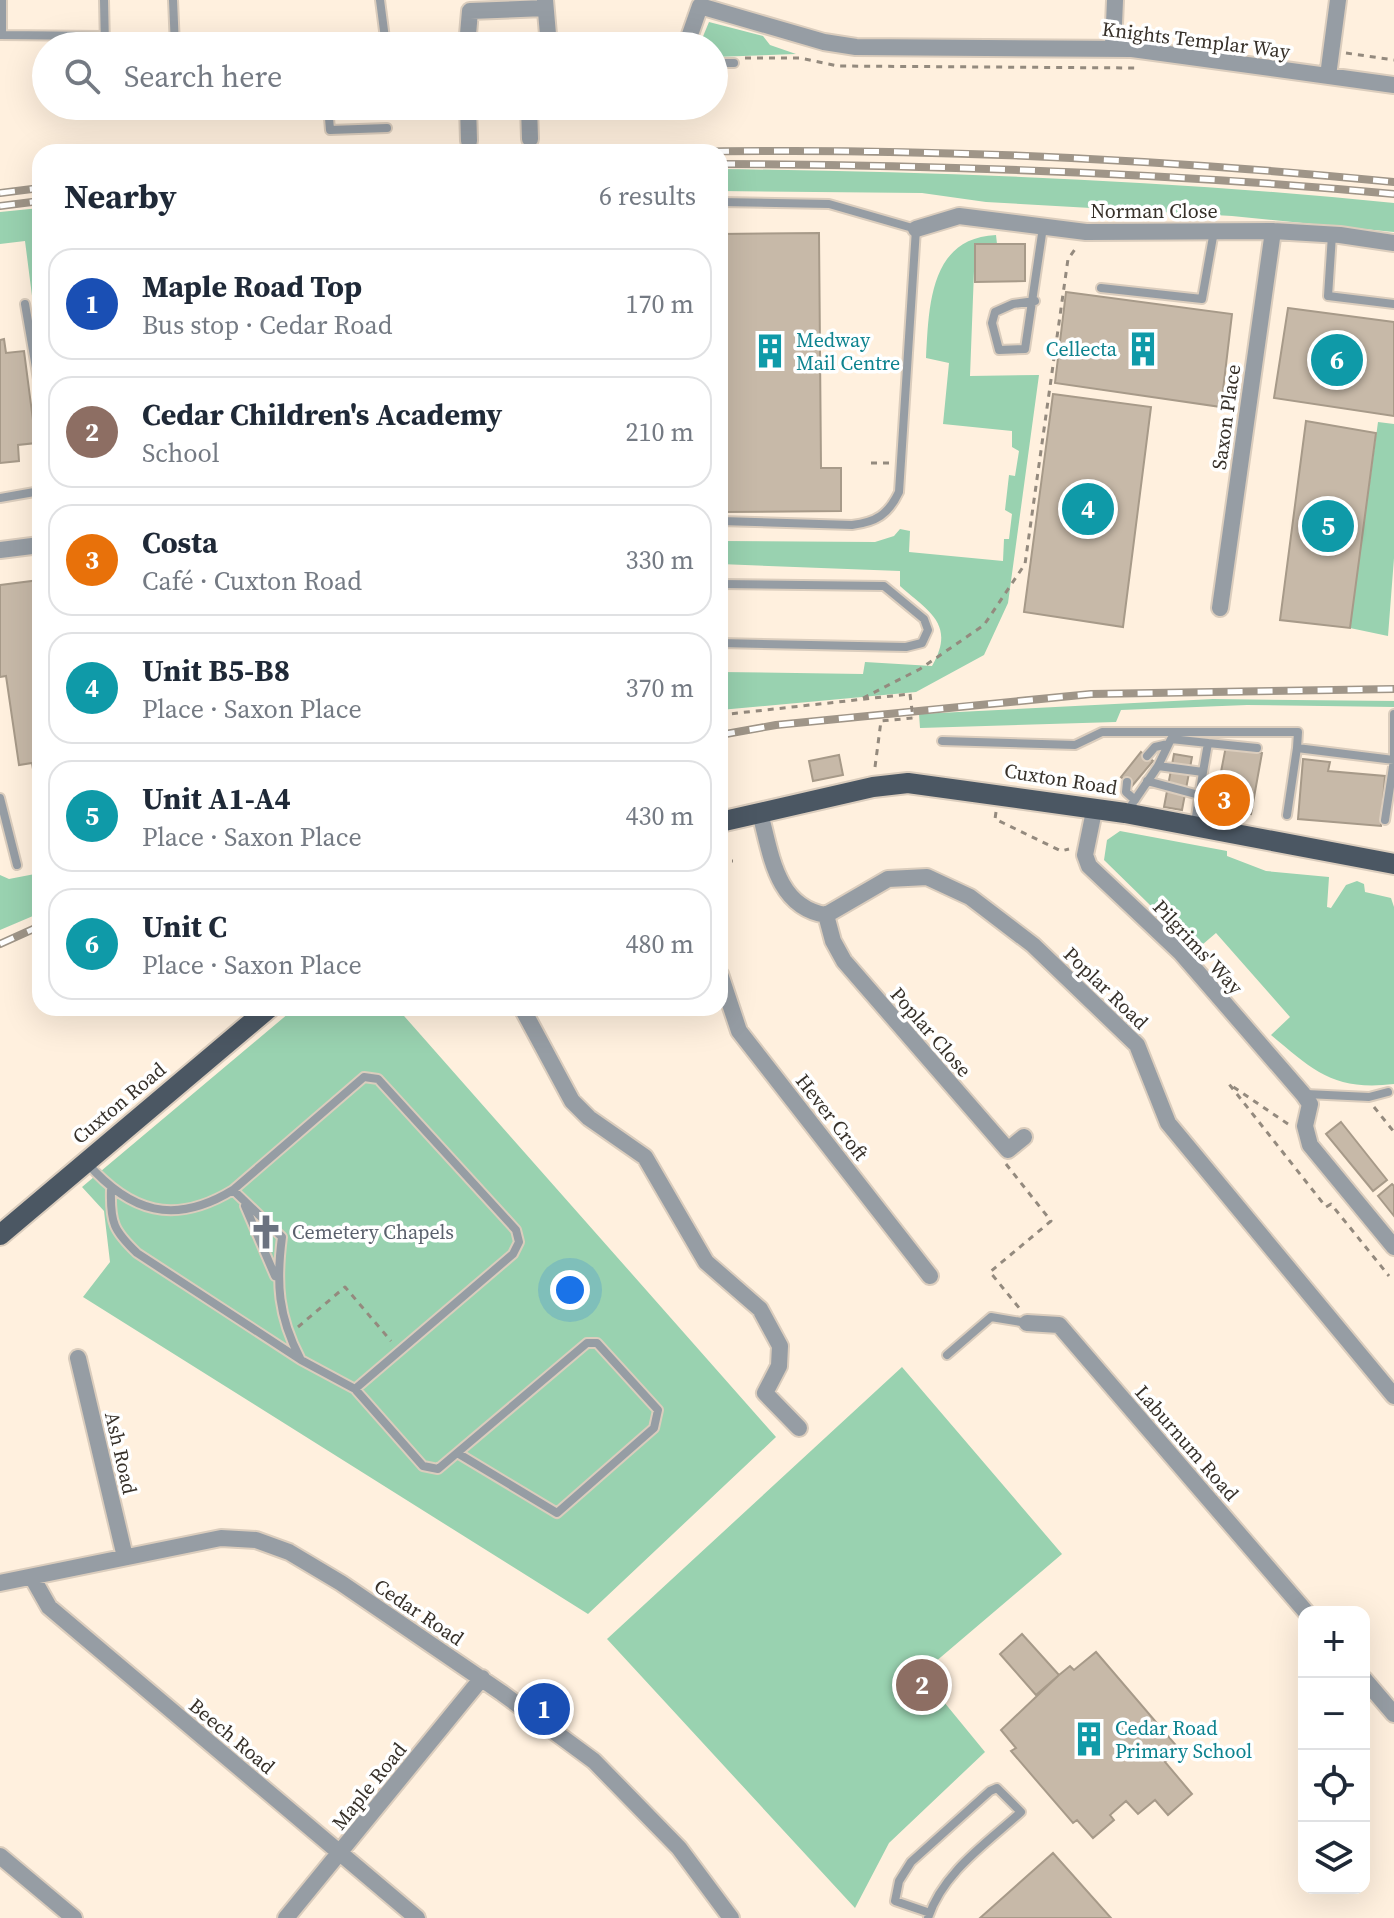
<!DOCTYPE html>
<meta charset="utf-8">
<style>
:root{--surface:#fff;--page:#f2f2f3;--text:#1f2937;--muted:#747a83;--line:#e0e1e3;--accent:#ba5c0e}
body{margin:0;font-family:"Source Serif 4",serif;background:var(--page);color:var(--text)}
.controls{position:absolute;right:24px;bottom:24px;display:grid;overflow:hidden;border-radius:16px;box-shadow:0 8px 32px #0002}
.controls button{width:72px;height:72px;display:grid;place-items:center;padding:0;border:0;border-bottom:2px solid var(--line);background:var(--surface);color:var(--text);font:40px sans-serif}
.you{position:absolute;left:570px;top:1290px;width:28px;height:28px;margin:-20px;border:6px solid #fff;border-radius:50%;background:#1a73e8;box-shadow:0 0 0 12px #1a73e833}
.badge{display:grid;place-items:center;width:52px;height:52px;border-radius:50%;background:var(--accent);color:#fff;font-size:26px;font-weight:700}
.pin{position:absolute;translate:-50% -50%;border:4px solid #fff;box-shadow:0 2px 8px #0006}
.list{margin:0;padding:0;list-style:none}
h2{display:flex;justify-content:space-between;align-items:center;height:104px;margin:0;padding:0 32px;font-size:34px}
h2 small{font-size:26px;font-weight:400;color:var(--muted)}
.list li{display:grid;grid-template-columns:52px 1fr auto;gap:24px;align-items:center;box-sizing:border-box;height:112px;margin:0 16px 16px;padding:0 16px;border:2px solid var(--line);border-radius:24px}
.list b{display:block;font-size:30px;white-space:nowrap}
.list p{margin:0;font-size:26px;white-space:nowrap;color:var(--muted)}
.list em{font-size:26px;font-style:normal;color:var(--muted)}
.icon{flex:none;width:44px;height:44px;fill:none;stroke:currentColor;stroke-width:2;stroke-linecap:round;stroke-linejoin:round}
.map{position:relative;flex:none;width:1394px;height:1918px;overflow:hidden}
.search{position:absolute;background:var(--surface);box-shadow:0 8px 32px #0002;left:32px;top:32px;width:696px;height:88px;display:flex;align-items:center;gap:20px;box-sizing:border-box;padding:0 28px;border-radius:44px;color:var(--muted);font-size:30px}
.panel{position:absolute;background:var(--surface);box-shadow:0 8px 32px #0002;left:32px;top:144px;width:696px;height:872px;border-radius:24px}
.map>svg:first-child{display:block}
</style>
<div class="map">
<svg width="1394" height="1918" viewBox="0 0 1394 1918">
<rect width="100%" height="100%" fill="#fff0de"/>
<path fill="#99d2b0" d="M709,22L763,36L770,45L796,54L714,57V46H699Z
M720,169C946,172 1170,180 1394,203V232L1232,216L986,202L922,193L720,191Z
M40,208V334L37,335L25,241L0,244V212Z
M996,235L997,244L975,245L970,376L1039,375L1008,603L984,655L916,692L720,710V672L863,674L865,662L932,666C956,624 929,612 900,586V571L720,564V541L875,542L894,536L900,529L910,531L909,552L1003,561L1004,539H1009L1012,514L1005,510L1009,475L1015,476L1019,451L1012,447V431L943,424L949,363L926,358C929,307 929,238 996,235Z
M1378,422L1394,424V558L1388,636L1350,628Z
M1213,699L1394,701V707L1247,705L1121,710L1116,722L920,728L919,714Z
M1120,831L1227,851V856L1266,871L1329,877L1327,907L1331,908L1346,885L1357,881L1364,884L1365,892L1391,898L1394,907V1084C1334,1091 1314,1071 1271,1035L1290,1017L1216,933L1196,950L1104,860L1107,840Z
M40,873V913L0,930V875L9,879Z
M295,1008H397L776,1437L588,1614L83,1297L110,1262L104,1211L82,1187Z
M902,1367L1062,1554L921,1674L985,1752L889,1843L855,1908L607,1639Z"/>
<path fill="#c7b9a8" stroke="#a79a89" stroke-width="2" d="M819,233L821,468H841V511L720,512V234Z
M975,244H1025V281L975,282Z
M1066,292L1232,314L1221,407L1055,383Z
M1288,308L1394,322V416L1274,398Z
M4,339L6,353L24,351L36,443L18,445L19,461L0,463V340Z
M1053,394L1151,407L1123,627L1024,612Z
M1306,421L1376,433L1350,628L1280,620Z
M40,580V812L32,763L19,765L6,676L0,677V585Z
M1226,746L1262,753L1251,814L1214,808Z
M1141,752L1153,761L1132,786L1121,777Z
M1174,754L1192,757L1182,810L1164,807Z
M839,755L843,775L813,781L809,761Z
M1303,759L1330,762L1328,771L1385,776L1381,826L1298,819Z
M1341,1122L1387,1180L1373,1191L1326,1134Z
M1392,1184L1394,1186V1216L1378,1196Z
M1022,1634L1059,1675L1036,1695L1000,1654Z
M1096,1652L1180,1750L1165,1762L1192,1794L1168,1815L1155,1800L1138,1814L1126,1801L1110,1815L1114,1820L1093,1838L1077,1820L1073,1823L1011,1751L1016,1748L1001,1730L1059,1675L1070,1666L1074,1670Z
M1053,1853L1111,1918H980Z"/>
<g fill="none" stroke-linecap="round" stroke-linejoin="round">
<g stroke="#dbcdbd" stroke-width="12">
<path id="service" d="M104,0L105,46
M173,0L175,46
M380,0L386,46
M0,35L104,36
M2,35V0
M714,63H734
M328,106L330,130L387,128
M720,202L829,204L916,229L899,492C888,515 876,522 852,525L720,521
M1332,235L1328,296L1394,304
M1101,288L1202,299L1214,231
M1035,301L1013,304L995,312L992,323L999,350L1025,349L1043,227
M25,304L40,391
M0,498L40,491
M720,584L884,586L924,619L928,630L922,643L906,647L720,643
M942,741L1075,745L1102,732H1298L1297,748
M1208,743L1257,748
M1147,756L1155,747L1168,744
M1158,766L1171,739L1208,743L1203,772
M1147,781L1199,795
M1127,782L1126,792L1135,800
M0,798L17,865
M1126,813L1158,766L1203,772L1195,823
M1287,815L1297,748L1394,760
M1385,820L1394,760V714
M1306,1094L1369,1097L1388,1092
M87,1163C130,1212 174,1226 233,1190L364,1077L378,1079L516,1230L519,1242L513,1254L355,1389L301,1360L137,1253C114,1231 110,1223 111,1190
M233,1190L282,1237C276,1283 278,1316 300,1358
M245,1206L275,1276
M947,1355L991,1317L1027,1323
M355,1389L423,1466L438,1469L587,1343H597L658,1410L654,1428L557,1513L459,1454
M928,1918C943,1872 987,1843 1021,1812L997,1788L990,1791L911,1862L899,1881L895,1901L930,1913"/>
</g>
<g stroke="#dbcdbd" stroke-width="20">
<path id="minor" d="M545,0L549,46
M467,46L470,11L545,8
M686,46L700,6L824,42L856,47L1132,49L1394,85
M1113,49L1115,0
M1328,76L1338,0
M468,106L469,141
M529,106L530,139
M916,229L959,216L1086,232L1273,231L1340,235L1394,243
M0,550L40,545
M1220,608L1273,231
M1094,811L1085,855L1089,866L1181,953L1303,1094L1310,1104L1305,1126L1310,1145L1394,1247
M760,813C771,854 776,907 826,915L888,879L927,877L970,897L1033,945L1137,1045L1168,1123L1394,1396
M826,915L833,941L844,961L1008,1150L1024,1137
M720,974L739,1031L930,1276
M522,1008L572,1101L589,1118L645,1157L706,1262L760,1309L780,1346L779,1366L765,1393L799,1428
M1027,1323L1059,1325L1306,1612
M78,1358L125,1557
M32,1577L49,1607L417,1918
M0,1583L221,1538L256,1540L289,1552L341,1583L502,1693L594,1761L679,1848L731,1918
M1364,1679L1394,1714
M0,1856L74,1918
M286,1918L482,1678"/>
</g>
<g stroke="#dbcdbd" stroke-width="24">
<path id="primary" d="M720,822L873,787L908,783L1125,813L1394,864
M0,1235L269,1008"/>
</g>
<path stroke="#948a7e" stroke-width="3" stroke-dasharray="6 6" stroke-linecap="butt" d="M1346,53L1394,60
M745,58H800L838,66L1136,68
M871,463H889
M863,698L920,669L984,625L1025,564L1068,259L1076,248
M720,715L910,694
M875,767L881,721L913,718
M996,812L995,819L1061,851L1069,849
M720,861H733
M1374,1107L1394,1132
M1288,1124L1229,1084L1326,1207L1331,1204L1389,1276
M1006,1164L1051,1221L990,1272L1020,1309
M298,1327L345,1287L391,1341"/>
<use href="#service" stroke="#969da4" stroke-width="8"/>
<use href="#minor" stroke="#969da4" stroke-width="16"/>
<use href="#primary" stroke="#4b5763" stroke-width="20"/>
<g stroke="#9f9588" stroke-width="8">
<path id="rail" d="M684,152C920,147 1159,159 1394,182
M720,164C945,165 1170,173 1394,194
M0,193L40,188
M0,206L40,201
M720,735L776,725L1091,694L1394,689
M0,944L40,926"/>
</g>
<use href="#rail" stroke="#fff" stroke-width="5" stroke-dasharray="15" stroke-linecap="butt"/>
<path stroke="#948a7e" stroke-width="3" stroke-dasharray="6 6" stroke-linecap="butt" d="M910,694L913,718"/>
</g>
<defs>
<g id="building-bare" transform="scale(2.76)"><path d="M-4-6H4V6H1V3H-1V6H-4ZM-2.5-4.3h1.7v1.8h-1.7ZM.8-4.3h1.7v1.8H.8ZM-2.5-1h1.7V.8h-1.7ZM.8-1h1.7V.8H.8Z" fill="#0f9aa8" stroke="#fff" stroke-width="2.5" paint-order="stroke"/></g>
<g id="church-bare" transform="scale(2.76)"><path d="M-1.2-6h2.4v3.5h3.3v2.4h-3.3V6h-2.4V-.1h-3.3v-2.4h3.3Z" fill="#6b7280" stroke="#fff" stroke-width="2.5" paint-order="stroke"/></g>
</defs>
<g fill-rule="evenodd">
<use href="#building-bare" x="1143" y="349"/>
<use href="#building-bare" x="770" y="351"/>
<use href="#church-bare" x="266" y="1232"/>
<use href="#building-bare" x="1089" y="1739"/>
</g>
<g text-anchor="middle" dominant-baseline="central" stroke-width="7" stroke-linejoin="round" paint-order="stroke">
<g font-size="20" fill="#363029" stroke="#fff">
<text transform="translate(1196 40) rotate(7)">Knights Templar Way</text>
<text x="1154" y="211">Norman Close</text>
<text transform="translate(1226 417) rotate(-82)">Saxon Place</text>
<text transform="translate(1061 779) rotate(9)">Cuxton Road</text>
<text transform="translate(1198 947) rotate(47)">Pilgrims' Way</text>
<text transform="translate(1106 988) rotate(44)">Poplar Road</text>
<text transform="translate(931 1032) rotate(49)">Poplar Close</text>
<text transform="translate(119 1103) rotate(-40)">Cuxton Road</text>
<text transform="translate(832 1117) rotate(52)">Hever Croft</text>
<text transform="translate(1187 1443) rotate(49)">Laburnum Road</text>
<text transform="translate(121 1453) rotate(77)">Ash Road</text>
<text transform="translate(419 1612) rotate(34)">Cedar Road</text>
<text transform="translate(232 1736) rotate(40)">Beech Road</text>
<text transform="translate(369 1786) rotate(-51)">Maple Road</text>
</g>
<g font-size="20" fill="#0d838f" stroke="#fff" text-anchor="start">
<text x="796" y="340">Medway<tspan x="796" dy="23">Mail Centre</tspan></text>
<text x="1117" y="349" text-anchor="end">Cellecta</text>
<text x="1115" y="1728">Cedar Road<tspan x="1115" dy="23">Primary School</tspan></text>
</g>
<g font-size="20" fill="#5b616d" stroke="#fff" text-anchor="start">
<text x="292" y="1232">Cemetery Chapels</text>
</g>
</g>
</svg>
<div class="controls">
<button>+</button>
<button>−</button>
<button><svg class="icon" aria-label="locate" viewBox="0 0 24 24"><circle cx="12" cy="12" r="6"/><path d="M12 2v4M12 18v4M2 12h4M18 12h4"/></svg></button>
<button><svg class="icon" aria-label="layers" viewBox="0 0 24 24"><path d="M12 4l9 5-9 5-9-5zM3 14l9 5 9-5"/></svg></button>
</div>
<div class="you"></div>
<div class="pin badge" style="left:544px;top:1709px;background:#1a4fb4">1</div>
<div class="pin badge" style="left:922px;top:1685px;background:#8d6e63">2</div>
<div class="pin badge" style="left:1224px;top:800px;background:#e8710a">3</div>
<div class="pin badge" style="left:1088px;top:509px;background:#0f9aa8">4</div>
<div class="pin badge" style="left:1328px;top:526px;background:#0f9aa8">5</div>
<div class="pin badge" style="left:1337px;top:360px;background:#0f9aa8">6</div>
<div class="search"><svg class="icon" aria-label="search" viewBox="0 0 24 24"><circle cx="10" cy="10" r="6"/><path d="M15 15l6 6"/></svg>Search here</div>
<section class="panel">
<h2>Nearby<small>6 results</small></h2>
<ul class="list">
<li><span class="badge" style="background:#1a4fb4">1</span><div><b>Maple Road Top</b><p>Bus stop · Cedar Road</p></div><em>170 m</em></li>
<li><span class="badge" style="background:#8d6e63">2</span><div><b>Cedar Children's Academy</b><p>School</p></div><em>210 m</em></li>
<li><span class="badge" style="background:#e8710a">3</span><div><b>Costa</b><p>Café · Cuxton Road</p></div><em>330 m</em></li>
<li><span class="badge" style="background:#0f9aa8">4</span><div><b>Unit B5-B8</b><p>Place · Saxon Place</p></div><em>370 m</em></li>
<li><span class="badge" style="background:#0f9aa8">5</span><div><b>Unit A1-A4</b><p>Place · Saxon Place</p></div><em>430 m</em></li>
<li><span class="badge" style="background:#0f9aa8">6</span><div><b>Unit C</b><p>Place · Saxon Place</p></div><em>480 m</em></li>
</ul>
</section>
</div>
